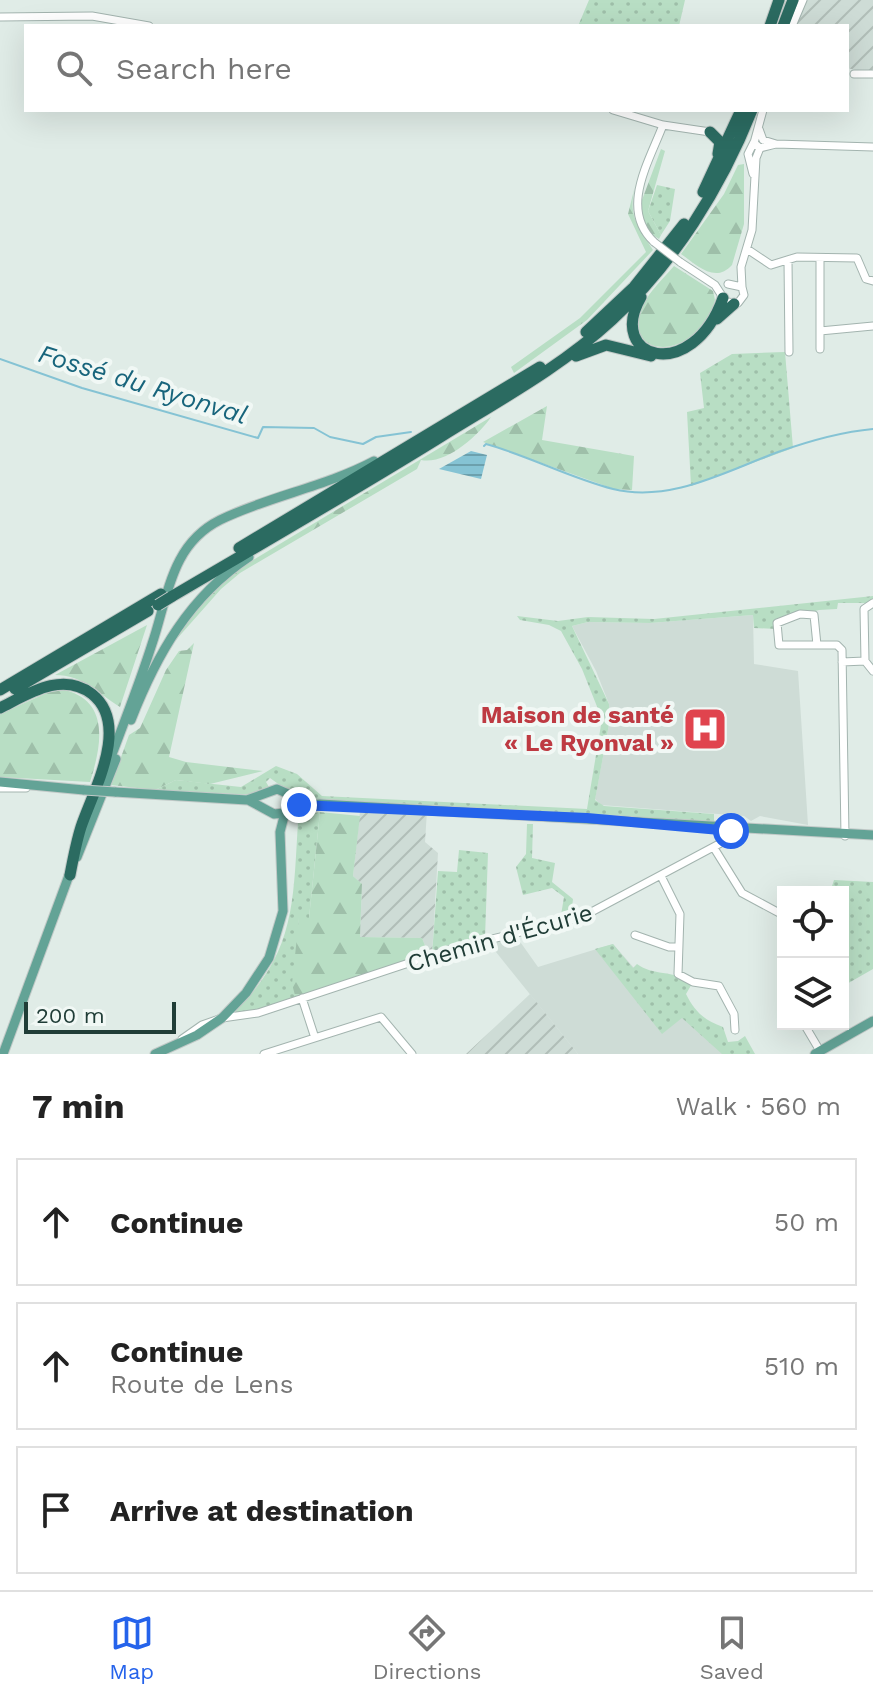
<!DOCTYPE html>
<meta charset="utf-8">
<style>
:root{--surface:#fff;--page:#f6f6f6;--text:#222;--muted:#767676;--line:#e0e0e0;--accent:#2563eb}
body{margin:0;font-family:"Work Sans",sans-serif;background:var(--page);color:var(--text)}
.controls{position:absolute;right:24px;bottom:24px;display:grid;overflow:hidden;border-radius:0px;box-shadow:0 8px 32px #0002}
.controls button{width:72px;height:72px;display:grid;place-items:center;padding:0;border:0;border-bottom:2px solid var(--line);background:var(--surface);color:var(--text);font:40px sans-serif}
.scale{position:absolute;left:24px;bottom:20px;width:152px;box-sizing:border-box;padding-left:8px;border:4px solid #203d37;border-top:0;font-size:22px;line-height:28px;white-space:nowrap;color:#203d37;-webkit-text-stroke:6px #f1f8f5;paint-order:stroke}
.stop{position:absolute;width:24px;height:24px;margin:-18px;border:6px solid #2563eb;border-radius:50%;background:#fff}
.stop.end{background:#2563eb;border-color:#fff;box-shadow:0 2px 8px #0008}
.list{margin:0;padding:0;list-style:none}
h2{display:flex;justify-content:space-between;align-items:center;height:104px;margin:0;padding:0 32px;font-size:34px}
h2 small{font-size:26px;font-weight:400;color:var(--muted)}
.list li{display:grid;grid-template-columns:52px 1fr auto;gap:24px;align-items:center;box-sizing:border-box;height:128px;margin:0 16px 16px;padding:0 16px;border:2px solid var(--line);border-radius:0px}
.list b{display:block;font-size:30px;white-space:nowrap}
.list p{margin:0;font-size:26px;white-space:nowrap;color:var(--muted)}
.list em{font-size:26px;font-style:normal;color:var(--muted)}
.icon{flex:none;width:44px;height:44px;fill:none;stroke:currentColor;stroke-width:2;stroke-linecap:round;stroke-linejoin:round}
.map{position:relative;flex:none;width:873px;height:1054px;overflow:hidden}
.search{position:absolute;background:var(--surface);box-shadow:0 8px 32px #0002;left:24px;right:24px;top:24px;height:88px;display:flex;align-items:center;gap:20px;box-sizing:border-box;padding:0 28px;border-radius:0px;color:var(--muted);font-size:30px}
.sheet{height:536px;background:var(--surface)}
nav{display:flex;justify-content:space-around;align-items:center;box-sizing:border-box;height:112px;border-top:2px solid var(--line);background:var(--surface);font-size:22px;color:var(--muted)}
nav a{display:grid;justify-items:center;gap:4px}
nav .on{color:var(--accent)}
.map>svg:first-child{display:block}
</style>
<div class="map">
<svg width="873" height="1054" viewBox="0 0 873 1054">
<defs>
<pattern id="industrial-furrows" width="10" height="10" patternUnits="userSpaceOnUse" patternTransform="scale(2)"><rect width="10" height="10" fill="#cedcd6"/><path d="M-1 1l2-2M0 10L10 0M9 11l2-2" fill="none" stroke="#b1beb8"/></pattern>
<pattern id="grass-dots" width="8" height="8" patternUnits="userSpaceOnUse" patternTransform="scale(2)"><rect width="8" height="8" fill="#b8dec4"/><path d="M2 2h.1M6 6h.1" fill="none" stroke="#9ebfa9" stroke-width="1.8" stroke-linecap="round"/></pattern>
<pattern id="forest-firs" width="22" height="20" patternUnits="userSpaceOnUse" patternTransform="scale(2)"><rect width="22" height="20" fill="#b8dec4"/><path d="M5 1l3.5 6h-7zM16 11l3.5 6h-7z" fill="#9ebfa9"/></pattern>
<pattern id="water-rules" width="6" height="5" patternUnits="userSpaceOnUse" patternTransform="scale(2)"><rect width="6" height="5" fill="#85c3d4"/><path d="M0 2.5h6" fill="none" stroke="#6ca0ad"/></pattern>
</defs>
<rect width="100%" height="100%" fill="#e0ece7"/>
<path fill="#cedcd6" d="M753,615L754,664L798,671L808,825L760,816L751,821L744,816L601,805L595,799L610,719L609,704L596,671L572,626L588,622L650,623Z
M516,936L538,967L613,944L634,968L734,1054H578L488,942Z"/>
<path fill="url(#industrial-furrows)" d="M803,0H873V74L847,68V26H792Z
M394,809L427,811L425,842L438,853L432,955L428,953L422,938L360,937L362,884L353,876L360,811Z
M530,994L578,1054H466L495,1027Z"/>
<path fill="url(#grass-dots)" d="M589,0H685L679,26H578Z
M657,185L675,189L670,221L661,235L648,211Z
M785,352L793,448L691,486L687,412L704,408L700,373L732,354Z
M873,596V603H838L837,609L819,610L780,621L776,629L754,628L753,615L650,623L588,622L572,626L609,704L610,719L595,800L604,806L714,814V822L328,802L295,796L270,778L266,782L269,787L256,795L155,790L176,780L241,787L276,766L297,774L322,796L587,809L602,719L582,669L561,631L549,625L520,620L517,616L558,621L588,617L654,619Z
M320,812L309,918H299L296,999L237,1015L234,1012C296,953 293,901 298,822L303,815Z
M527,824H533L532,858L555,863L552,882L573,899L571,917L560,921L564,897L552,888L523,895L516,867L526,854Z
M459,850L488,853L485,938L432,955L438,871L457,872Z
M834,880L873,882V969L845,985L843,892H830Z
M613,944L633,968L637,964C653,976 672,970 693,982L686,994C695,1012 704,1020 723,1027L728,1042L738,1041L745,1036L755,1054H722L682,1018L662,1034L595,949Z"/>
<path fill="url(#forest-firs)" d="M661,149L665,151L648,211L661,235L659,239L648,232L639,208Z
M744,164V224L732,265C715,284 697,265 681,254L724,194L738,165Z
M636,182C627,216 637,224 653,250L587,320L514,373L511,367L580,318L646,252L628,214Z
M674,266L713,291L715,300C699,363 618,360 643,306C649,291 664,278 674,266Z
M547,406L542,440L634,456L632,490L614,489L483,442Z
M491,417C478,436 446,465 421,460L417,469L240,573L221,589L175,641V636L207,597L238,569Z
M147,625L120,707C97,693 83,675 55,675Z
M194,643L169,757L186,762L263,771L210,784L176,780L155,790L111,785L129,735L140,728L166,670L179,651L187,650Z
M65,690C111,702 101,747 90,782L0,777V714L49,692Z
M320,812L360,816L353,876L362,884L360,937L422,938L428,953L296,999L292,984L299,918H309Z"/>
<path fill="url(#water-rules)" d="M471,451L487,455L481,479L439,469Z"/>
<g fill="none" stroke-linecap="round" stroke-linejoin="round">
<path stroke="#85c3d4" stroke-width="2" d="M0,359L82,388L258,438L263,427L314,428L330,437L363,444L376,437L411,432
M484,446L486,444C529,456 570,478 613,489C671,503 726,471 778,452C809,441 840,432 873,429"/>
<g stroke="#a3b4af" stroke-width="9">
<path id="minor" d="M0,17L92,16L149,26
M792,26L803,0
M854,74H873
M613,110L663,125L710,132
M759,129L763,140L776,144L873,147
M760,148L754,143L763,110
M753,174L748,154L754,142
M654,242C619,209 649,162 663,125
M747,249L771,265L797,257L857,258L866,279L873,281
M820,258V349
M788,261L789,352
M680,262L715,285L726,302L738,303L744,295L742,287L728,284
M742,287L741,267L752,230L756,158L760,148L776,144
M820,331L873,326
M817,645L814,615L800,614L777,623L779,645H837L842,650L845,836
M865,661L864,609L873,603
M842,662L865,661L873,671
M0,788H26
M714,848L742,893L783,915
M661,876L680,914L678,974L693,982L719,986L734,1014L735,1030
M635,935L669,947H678
M302,998L314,1035
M804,1024L820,1051
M182,1039L202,1025L222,1018L258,1013L451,949L582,917L734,836L737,826
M264,1054L381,1017L412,1054"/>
</g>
<g stroke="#c1c9c7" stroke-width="11">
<path id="major" d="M131,720C157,654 189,597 249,557
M108,765C123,725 139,685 152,644C168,598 170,545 220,520C269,496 325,487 374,461
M0,782L84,790
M115,792L247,800L277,789L309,803
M250,801L274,814L284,813
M288,808L320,804L873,835
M77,857L116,759
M3,1054L71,870
M155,1054L197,1035L222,1018L246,993L269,958L283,911L280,832L289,797
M815,1054L873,1021"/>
</g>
<g stroke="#c1c9c7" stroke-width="13">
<path id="highway" d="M770,26L779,0
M783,26L793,0
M710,132L720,142L718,154
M703,192L741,110
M641,297C605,359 692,385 723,298
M717,319L734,304
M586,332L634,287L684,224
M576,356L606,345L651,356
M239,548L540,367
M171,597C261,544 352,492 442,436C500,400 561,367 612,320C674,263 721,188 752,110
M15,689L148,611
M0,690L161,594
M0,708C28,694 62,671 92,694C131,725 93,791 81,827C76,843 73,859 70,875"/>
</g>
<use href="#minor" stroke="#fff" stroke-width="7"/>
<use href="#major" stroke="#63a396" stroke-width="9"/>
<use href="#highway" stroke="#2b6b61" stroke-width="11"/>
<g stroke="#a3b4af" stroke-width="9" stroke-linecap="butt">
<path id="minor-bridge" d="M654,242L680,262"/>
</g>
<g stroke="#c1c9c7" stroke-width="11" stroke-linecap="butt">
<path id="major-bridge" d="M84,790L115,792"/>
</g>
<g stroke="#c1c9c7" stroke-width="13" stroke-linecap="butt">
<path id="highway-bridge" d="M158,605L171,597"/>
</g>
<use href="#minor-bridge" stroke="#fff" stroke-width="7"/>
<use href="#major-bridge" stroke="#63a396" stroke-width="9"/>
<use href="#highway-bridge" stroke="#2b6b61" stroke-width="11"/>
</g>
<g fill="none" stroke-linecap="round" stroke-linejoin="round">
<path stroke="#2563eb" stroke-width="10" d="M299,805L587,818L731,831"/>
</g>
<defs>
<g id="hospital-square" transform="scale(2.3)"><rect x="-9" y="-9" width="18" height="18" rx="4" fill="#e0444e" stroke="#f1f8f5"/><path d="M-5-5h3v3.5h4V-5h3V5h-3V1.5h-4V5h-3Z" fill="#fff"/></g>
</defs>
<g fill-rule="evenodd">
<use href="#hospital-square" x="705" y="729"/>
</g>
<g text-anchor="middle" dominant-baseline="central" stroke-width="8" stroke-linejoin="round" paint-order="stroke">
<g font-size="24" font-weight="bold" fill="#be3a42" stroke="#f1f8f5" text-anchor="end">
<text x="674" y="715">Maison de santé<tspan x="674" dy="28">« Le Ryonval »</tspan></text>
</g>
<g font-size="24" fill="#203d37" stroke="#f1f8f5">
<text transform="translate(500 938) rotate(-16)">Chemin d'Écurie</text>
</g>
<g font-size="26" font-style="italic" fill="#18657c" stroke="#f1f8f5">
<text transform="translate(143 384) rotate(17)">Fossé du Ryonval</text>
</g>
</g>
</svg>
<div class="controls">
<button><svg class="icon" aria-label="locate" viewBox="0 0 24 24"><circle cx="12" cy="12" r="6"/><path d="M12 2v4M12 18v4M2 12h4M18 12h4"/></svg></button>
<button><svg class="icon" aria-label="layers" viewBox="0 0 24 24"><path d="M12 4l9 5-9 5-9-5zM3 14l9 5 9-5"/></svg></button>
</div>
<div class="scale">200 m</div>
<div class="stop" style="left:731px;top:831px"></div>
<div class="stop end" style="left:299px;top:805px"></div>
<div class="search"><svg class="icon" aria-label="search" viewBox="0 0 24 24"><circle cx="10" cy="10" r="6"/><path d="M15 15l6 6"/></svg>Search here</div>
</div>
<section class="sheet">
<h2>7 min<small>Walk · 560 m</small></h2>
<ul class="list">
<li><svg class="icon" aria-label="ahead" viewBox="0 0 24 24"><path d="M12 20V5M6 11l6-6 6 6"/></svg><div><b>Continue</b></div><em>50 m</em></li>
<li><svg class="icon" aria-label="ahead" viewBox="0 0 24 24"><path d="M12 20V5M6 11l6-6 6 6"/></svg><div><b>Continue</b><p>Route de Lens</p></div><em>510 m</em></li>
<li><svg class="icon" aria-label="arrive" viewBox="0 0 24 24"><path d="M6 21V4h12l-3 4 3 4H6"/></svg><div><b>Arrive at destination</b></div></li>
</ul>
</section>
<nav>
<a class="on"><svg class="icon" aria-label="map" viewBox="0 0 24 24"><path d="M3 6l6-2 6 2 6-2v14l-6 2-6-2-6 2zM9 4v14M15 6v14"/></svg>Map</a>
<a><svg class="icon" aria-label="directions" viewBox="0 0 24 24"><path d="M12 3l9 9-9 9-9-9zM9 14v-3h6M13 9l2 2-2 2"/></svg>Directions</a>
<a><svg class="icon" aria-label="saved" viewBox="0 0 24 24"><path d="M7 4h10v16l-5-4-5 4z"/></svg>Saved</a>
</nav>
